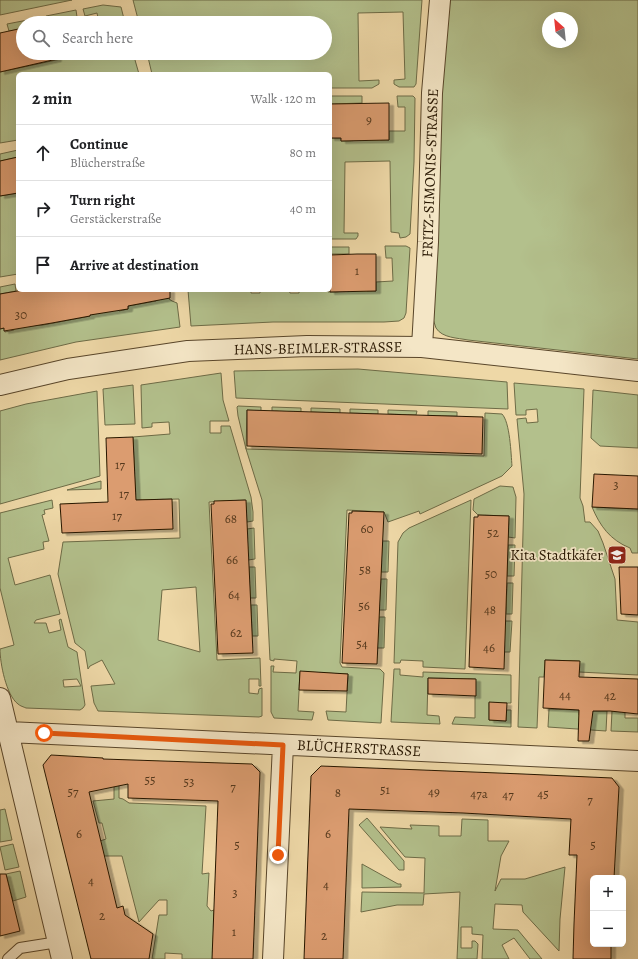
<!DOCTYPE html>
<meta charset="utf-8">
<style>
:root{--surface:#fff;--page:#f6f6f6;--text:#202124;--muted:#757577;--line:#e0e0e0}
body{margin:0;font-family:Alegreya,serif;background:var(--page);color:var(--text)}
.controls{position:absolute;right:12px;bottom:12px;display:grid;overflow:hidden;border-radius:6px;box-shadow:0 4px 16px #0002}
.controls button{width:36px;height:36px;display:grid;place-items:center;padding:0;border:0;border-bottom:1px solid var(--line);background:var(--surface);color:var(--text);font:20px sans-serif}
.compass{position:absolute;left:542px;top:12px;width:36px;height:36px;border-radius:50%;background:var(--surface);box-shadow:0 4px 16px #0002;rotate:333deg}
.stop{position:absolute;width:12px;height:12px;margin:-9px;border:3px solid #ea580c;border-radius:50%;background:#fff}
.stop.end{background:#ea580c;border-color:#fff;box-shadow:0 1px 4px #0008}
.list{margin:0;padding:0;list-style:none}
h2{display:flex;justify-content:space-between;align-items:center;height:52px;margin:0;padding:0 16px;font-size:17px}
h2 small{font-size:13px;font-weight:400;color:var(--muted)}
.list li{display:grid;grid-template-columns:26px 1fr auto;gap:12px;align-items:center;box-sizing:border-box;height:56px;padding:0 16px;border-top:1px solid var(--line)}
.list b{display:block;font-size:15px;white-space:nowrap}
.list p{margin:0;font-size:13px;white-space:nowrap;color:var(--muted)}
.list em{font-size:13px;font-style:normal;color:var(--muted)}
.icon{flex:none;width:22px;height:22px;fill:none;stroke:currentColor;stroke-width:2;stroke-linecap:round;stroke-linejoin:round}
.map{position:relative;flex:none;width:638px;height:959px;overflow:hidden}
.search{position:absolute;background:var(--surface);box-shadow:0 4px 16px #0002;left:16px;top:16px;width:316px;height:44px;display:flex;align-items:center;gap:10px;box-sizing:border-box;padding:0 14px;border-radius:22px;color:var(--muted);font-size:15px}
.panel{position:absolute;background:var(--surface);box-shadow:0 4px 16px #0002;left:16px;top:72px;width:316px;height:220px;border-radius:6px}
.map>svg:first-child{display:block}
</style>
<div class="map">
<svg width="638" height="959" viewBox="0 0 638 959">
<defs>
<filter id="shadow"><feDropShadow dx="4.5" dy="2.5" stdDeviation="0" flood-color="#0004"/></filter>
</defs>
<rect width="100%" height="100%" fill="#eed8a7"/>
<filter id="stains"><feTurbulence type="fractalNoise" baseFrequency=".005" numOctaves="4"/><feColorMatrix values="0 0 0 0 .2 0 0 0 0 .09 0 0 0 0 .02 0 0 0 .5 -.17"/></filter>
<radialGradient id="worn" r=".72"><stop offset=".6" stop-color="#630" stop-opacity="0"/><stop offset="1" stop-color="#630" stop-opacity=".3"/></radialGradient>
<path fill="#b3c08c" stroke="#6d6b46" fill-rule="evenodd" d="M0,0H72L0,15Z
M133,0H422L416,84L414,87H399L394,84V80L405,79L403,12L358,13L359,81L379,80V84L372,88H331L330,74H152L147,53H325V23H139Z
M450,0H638V359L468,340C458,338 442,338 436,328C435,325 434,322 433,319L438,129ZM548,18H572V42H548Z
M103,5L121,7L125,23H99L97,13L85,16L83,9Z
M76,10L77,17L47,23L46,16Z
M38,18L39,23H23V29L9,31L7,24Z
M89,53H133L139,74H18V140L0,143V72Z
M331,96H362V103L331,104Z
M397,96H413L415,98L414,162L410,234L406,237L400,238L399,233L391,232L390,161L345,162L344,233H358V236L356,239H330V138H341V141H350L380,137V140H389V131H405V107H398Z
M18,150V157L0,161V154Z
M17,193L18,196V274L0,277V196Z
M385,246H406L410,248L406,313L404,318L399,321L384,322H273L191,326L188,290H251V293H260V290H289L290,293H299V290H328V292H337L367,288V291H376V282L393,281L392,258H386Z
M330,247H349V254H330Z
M15,284L16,291L0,294V287Z
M155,290H168L169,299L172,301L177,303L180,327L76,342L0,360V329L4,328L5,332L14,330L13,327L43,325L90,316V313L118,308L119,311L128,309V306L156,301Z
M358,369L507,382L508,409L236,398L234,371Z
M221,373L223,400L229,421H210V433H221V426H230L251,497L253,512V521L247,522L245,500L209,502L217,660L260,658L261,686H259V679H249V693L258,694L259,689L262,688V716L259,717L98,711L94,703L91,686L115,684L102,660L90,666L88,669L85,651L75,643L58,574L63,542L180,538L179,499L134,500L135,489L133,437L170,434L169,422L152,423V427L142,428L141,385ZM196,587L200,652L158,640L162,590Z
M514,383L584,389L580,498L583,506L585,522H590L598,531L603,543L615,579L617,620L638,622V675L579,672V661L545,660L544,677H539L537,728L518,727L524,494L517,419L526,418L527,423L538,422L537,409L526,410V415H516Z
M133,385L135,424L105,425L103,389Z
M593,390L638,395V448L600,446L591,438Z
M97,391L100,476L0,504V411L26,404Z
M238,406L261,407V411L247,410L246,449L484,456L485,413L502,414C510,422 511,454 512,466L502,476L420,514L419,511L388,522L384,512L347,510L340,663L342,667L380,669L384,673L381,723L328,720L326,711L346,712L348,674L300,672L298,711L314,712L312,720L274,718L271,712V666H274L273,672L296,673L297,661L274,659V661L270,660L262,500L246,449L238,416L237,407Z
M272,407L301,408V412L272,411Z
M311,408L340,409V413L311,412Z
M350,409L378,410V414L350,413Z
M388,410L417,411L416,415L388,414Z
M428,411L457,412V416H428Z
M101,481V489L67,490Z
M500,486L513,487L516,497L515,538L508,537L509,516L478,515L473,510L474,499Z
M52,500L53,508L44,510L45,514L42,515L49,541L43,542L44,549L8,558L15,585L50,575L60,614L36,620L34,623H46L49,633L61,630L59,620L61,619L68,647L77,652L85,705L83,708L80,710L26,708C24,707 20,706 18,704C6,695 0,663 0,649L14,645L0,588V513ZM77,679L81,686L64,687L63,680Z
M471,500L465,669L423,667V661L401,660L400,663H394L398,542L403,533L409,528Z
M592,507L638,509V553H632L630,548C610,540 600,526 592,507Z
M254,528L255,559L248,560L247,529Z
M382,541H389L388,572H381Z
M508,545H515L514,576H507Z
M249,567H255L256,598H250Z
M381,579H387L386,610H379Z
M507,583H513L512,614H506Z
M251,605H257L258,636H252Z
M379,617H385L384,648H377Z
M505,621H512L510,652H504Z
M394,669H400V675L423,677V672L511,675V703H489V720L506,721V710H511V727L452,724L455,717L475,718V679L428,678L427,715L439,716L440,724L391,722Z
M549,709L579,710V715L593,711H607L606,731L548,727Z
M612,711L625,712V718H638V732L611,731Z
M114,776H119V798L123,799L129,803L206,806L202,874L209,873L207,906L211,911L214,910L213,959H182V954L165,953V959H152L159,915H167V900H159L139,922L122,856H104L100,841L106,839L102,823H99L93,801L114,799Z
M5,809L12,840L0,842V810Z
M367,818L404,861V870H399L359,825Z
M462,819L488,820V841H509L501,856L495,891L501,879H525L565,867L560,919L559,951L523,912L522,905L495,904L493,929L518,930L542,959H530L514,938L502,945L509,959H482L483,935L472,934V927H461V948H472V941H475L478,944L477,959H457L460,892L424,894L423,905H397L361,912L362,892L424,893L425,858L405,857L380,827L412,829L410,825L439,826V836H461Z
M13,844L19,867L5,870L0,847Z
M362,864L398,884H401V887L362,888Z
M20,871L26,897L13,901L6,874Z"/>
<path fill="#db9c6f" stroke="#271600" filter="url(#shadow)" d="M23,28V53H56L57,59L0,72V33Z
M389,103V140L341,141V138H330V104Z
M18,157V193L0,196V161Z
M357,254H376V291L330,292V255Z
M23,290H170V298L128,306V309L90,315V316L52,323L4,331V328L0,329V294Z
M247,410L483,417L482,454L247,446Z
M133,437L136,500L172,499L173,529L62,533L60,504L108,502L106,438Z
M594,474L638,476V509L592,507Z
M246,500L253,653L218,654L211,504H214V501Z
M352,511L384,512L377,664L342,663L349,513H352Z
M478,515L509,516L504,669L469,667L474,517H478Z
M619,567H638V615L621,614Z
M545,660L580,661L579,677L638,679V714L610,711H593L589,741H578L579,710L543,708Z
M300,671L348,674L347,691L299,690Z
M428,678L476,679V696L428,694Z
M489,702L507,703L506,721L489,720Z
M51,755L103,758V759L252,764L260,772L253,959H212L218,801L128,798V784L89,792L117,908L123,906L125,915L153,934L149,959H91L43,765Z
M321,766L523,774L612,778L619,787L614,878H593V944H611V959H573L574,924L577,855H569L571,819L463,813L349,809L343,959H304L311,776Z
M0,874H6L20,931L0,936Z"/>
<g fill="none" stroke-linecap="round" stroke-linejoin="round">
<g stroke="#59462a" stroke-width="12">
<path id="service" d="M8,959L20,948L58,942"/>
</g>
<g stroke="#59462a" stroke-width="22">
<path id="minor" d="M422,347L428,242L432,93L440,0
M0,385L68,369L188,351L307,346L422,347L638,371
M0,698L62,959
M8,732L638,761
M273,959L283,745"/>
</g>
<use href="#service" stroke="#f4e6c6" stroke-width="10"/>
<use href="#minor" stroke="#f4e6c6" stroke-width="20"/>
</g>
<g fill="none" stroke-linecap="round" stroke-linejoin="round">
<path stroke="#ea580c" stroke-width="5" d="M44,733L283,745L278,855"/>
</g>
<defs>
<g id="school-square" transform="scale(1)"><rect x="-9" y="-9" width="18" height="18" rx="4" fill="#8f2418" stroke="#f4e6c6"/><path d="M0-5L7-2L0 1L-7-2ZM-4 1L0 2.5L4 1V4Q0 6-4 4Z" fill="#fff"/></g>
</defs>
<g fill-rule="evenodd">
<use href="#school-square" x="617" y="555"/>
</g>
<g text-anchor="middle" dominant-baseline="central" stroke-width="3.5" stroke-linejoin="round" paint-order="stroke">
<g font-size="13" fill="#54381c">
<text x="369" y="119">9</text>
<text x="357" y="270">1</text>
<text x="21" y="314">30</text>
<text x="120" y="464">17</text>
<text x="616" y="484">3</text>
<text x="124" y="493">17</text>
<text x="117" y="515">17</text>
<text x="231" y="518">68</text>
<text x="367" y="528">60</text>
<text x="493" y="532">52</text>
<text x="232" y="559">66</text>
<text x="365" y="569">58</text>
<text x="491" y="573">50</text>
<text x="234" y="594">64</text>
<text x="364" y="605">56</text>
<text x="490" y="609">48</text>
<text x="236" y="632">62</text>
<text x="362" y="643">54</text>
<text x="489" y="647">46</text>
<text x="565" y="694">44</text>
<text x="610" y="695">42</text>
<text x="150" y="779">55</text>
<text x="189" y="781">53</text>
<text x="233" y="786">7</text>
<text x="385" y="789">51</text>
<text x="73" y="791">57</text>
<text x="434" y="791">49</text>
<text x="338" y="792">8</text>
<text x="479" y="793">47a</text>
<text x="543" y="793">45</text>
<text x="508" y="794">47</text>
<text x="590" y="799">7</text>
<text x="79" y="833">6</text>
<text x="328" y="833">6</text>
<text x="237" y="844">5</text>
<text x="593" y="844">5</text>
<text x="91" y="880">4</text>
<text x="326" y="884">4</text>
<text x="235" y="892">3</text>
<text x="102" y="915">2</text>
<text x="234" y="931">1</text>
<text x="324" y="935">2</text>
</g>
<g font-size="15" fill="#271600" stroke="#f4e6c6">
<text transform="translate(430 173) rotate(-88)">FRITZ-SIMONIS-STRASSE</text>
<text transform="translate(318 348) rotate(-1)">HANS-BEIMLER-STRASSE</text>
<text transform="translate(359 748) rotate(3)">BLÜCHERSTRASSE</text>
</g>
<g font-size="15" fill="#271600" stroke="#f4e6c6" text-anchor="end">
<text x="603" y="555">Kita Stadtkäfer</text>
</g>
</g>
<rect width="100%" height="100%" filter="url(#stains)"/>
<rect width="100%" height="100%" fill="url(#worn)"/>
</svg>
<div class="controls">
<button>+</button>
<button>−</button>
</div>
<svg class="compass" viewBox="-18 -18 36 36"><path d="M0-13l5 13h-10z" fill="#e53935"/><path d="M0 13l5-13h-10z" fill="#757577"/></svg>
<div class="stop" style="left:44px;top:733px"></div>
<div class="stop end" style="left:278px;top:855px"></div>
<div class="search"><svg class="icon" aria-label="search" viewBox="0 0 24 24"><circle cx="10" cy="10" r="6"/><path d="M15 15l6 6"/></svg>Search here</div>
<section class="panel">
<h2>2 min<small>Walk · 120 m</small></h2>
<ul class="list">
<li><svg class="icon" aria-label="ahead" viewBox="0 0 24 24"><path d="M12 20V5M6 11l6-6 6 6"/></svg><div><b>Continue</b><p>Blücherstraße</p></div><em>80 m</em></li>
<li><svg class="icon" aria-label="right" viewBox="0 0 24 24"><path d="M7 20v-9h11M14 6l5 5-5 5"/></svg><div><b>Turn right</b><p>Gerstäckerstraße</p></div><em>40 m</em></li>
<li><svg class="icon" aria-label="arrive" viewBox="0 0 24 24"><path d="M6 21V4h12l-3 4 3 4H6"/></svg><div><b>Arrive at destination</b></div></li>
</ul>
</section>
</div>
